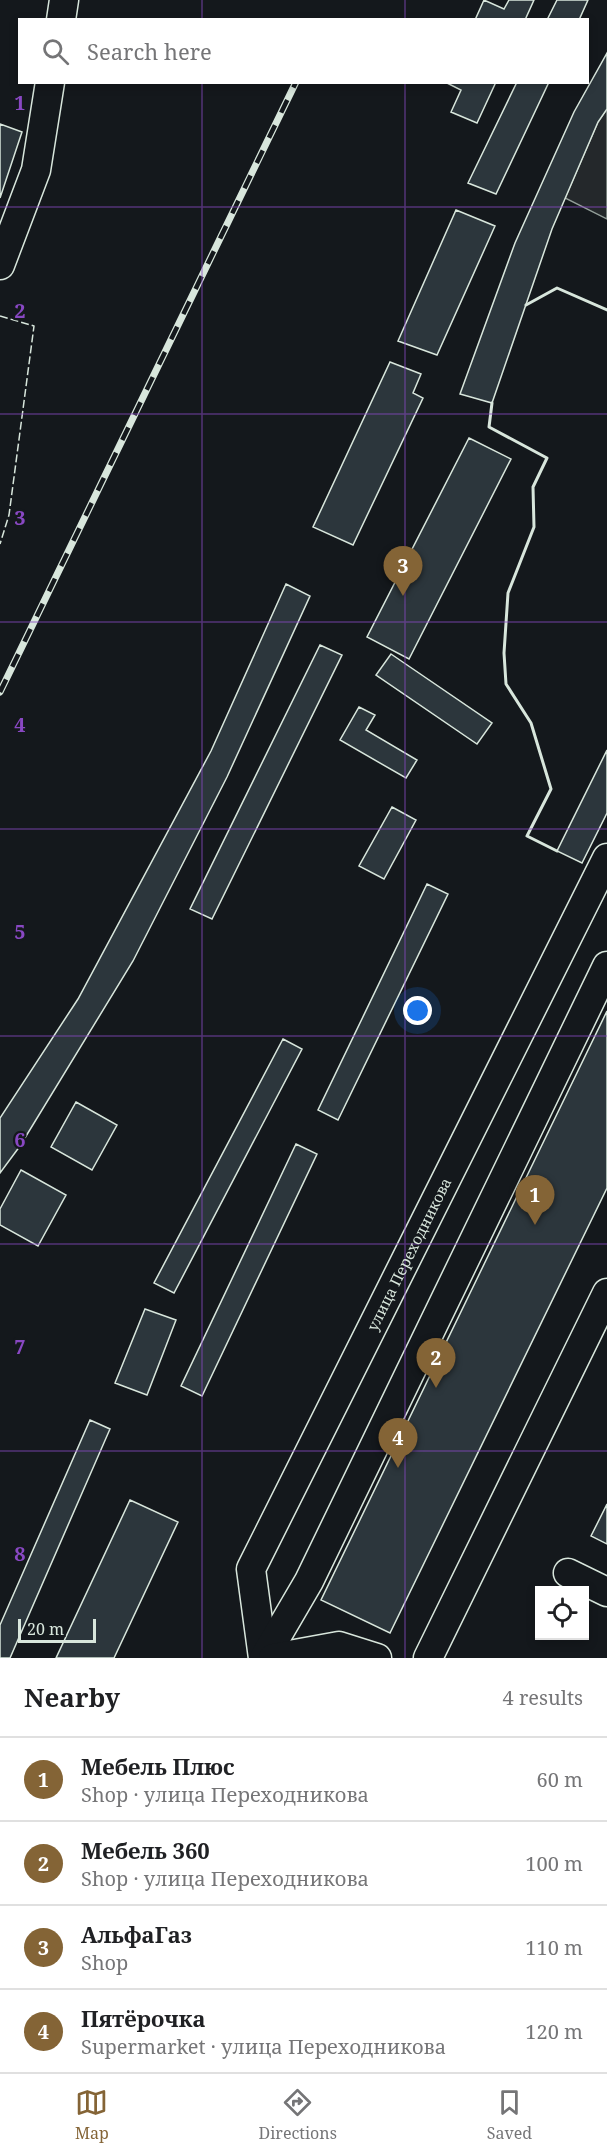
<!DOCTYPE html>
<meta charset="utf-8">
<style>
:root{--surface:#fff;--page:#f6f6f6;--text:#202124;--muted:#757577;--line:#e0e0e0;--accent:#846436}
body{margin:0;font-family:"Noto Serif",serif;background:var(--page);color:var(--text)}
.controls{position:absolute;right:18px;bottom:18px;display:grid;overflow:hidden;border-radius:0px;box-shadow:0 3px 9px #0003}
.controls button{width:54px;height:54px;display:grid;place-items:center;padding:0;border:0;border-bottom:2px solid var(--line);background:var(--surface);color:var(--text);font:30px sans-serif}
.scale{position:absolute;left:18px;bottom:15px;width:78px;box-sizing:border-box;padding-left:6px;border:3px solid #d8e6dc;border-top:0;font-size:16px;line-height:21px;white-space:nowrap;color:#d8e6dc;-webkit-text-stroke:4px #14181c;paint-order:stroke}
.you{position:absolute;left:418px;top:1011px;width:21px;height:21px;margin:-15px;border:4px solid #fff;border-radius:50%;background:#1a73e8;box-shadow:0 0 0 9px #1a73e833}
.badge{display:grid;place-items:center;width:39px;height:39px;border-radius:50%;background:var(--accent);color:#fff;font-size:20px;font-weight:700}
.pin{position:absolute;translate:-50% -50px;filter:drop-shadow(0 2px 3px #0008)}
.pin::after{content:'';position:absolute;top:32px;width:21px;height:18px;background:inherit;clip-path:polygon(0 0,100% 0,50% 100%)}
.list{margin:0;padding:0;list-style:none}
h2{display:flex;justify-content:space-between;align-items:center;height:78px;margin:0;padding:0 24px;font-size:26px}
h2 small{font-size:20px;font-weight:400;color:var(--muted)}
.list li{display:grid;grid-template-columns:39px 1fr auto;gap:18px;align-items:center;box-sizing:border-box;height:84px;padding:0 24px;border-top:2px solid var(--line)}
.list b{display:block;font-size:22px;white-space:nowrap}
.list p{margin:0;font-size:20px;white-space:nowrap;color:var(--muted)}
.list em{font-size:20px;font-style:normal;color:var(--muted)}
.icon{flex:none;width:33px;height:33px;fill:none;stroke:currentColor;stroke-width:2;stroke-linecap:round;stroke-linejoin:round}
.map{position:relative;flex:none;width:607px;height:1658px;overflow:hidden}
.search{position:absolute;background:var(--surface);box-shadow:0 3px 9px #0003;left:18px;right:18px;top:18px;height:66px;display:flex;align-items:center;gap:15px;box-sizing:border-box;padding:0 21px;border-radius:0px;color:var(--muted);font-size:22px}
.sheet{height:414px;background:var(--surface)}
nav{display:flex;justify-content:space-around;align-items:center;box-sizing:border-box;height:84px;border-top:2px solid var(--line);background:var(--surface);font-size:16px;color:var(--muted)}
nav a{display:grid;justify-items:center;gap:3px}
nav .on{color:var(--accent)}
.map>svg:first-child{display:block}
</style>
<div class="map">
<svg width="607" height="1658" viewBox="0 0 607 1658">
<rect width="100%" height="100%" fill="#14181c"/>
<path fill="#24282b" stroke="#939e99" stroke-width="1.5" d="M607,109V219L565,198L598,122Z"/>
<path fill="#2c363c" stroke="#d8e6dc" stroke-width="1.5" d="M484,0L504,9L509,0H534L525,20H475Z
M557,0H588L579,20H547Z
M607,53V109L598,122L552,229L492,403L460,394L515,243L574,112Z
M496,82L477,123L451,112L461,90L445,82Z
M517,82H549L496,194L468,183Z
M0,124L22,132L0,198Z
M456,210L495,226L437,355L398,341Z
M390,362L421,374L413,393L423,398L353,545L313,527Z
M469,438L511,459L409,659L367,637Z
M286,584L310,596L227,777L133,961L20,1146L0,1173V1118L78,999L211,751Z
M320,645L342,655L212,919L190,909Z
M391,654L492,723L477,744L376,675Z
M359,707L375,715L366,730L417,760L406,778L340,740Z
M607,750V813L582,863L557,851Z
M392,807L416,820L384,879L359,866Z
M427,884L448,894L338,1120L318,1110Z
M607,1011V1188L390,1633L321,1600Z
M283,1039L302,1049L174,1293L154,1283Z
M76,1102L117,1125L92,1170L51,1147Z
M296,1144L317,1154L202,1396L181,1386Z
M21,1170L66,1195L38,1246L0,1225V1209Z
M145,1309L176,1320L147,1395L115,1383Z
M90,1420L110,1429L10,1658H0V1625Z
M130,1500L178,1522L114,1658H56Z
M607,1504V1544L591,1536Z"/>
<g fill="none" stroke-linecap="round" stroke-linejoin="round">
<g stroke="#d8e6dc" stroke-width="31">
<g id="minor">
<path d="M61,20L64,0"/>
<path d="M0,265L36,170L50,82"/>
<path d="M568,1573L607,1592"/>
<path id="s1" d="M263,1658L251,1569L607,858"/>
<path d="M264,1658L309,1581L607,966"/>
<path d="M273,1658L339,1646L377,1658"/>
<path d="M428,1658L607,1293"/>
</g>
</g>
<use href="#minor" stroke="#14181c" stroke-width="28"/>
<g stroke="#d8e6dc" stroke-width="7">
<path id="rail" d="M0,692L296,82"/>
</g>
<use href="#rail" stroke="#14181c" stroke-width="4.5" stroke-dasharray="14" stroke-linecap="butt"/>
<path stroke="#d8e6dc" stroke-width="1.5" stroke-dasharray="8 3" stroke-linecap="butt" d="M0,316L34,326L9,515L0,544"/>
<path stroke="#d8e6dc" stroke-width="3" d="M526,305L557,288L607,310
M492,403L489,427L547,458L533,487L534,527L508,593L504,653L506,684L531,723L551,789L527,836L557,851"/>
</g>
<path fill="none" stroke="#8948c3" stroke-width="1.5" stroke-opacity="0.55" d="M202,0V20M405,0V20M202,82V1658M405,82V1658M0,207H607M0,414H607M0,622H607M0,829H607M0,1036H607M0,1244H607M0,1451H607"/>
<g text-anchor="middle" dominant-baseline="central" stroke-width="4.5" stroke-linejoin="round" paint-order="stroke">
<g font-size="15" fill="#d8e6dc" stroke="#14181c">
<text stroke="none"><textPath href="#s1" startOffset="442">улица Переходникова</textPath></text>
</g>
</g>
<g font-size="20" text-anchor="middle" font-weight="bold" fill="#8948c3" stroke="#14181c" stroke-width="4.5" stroke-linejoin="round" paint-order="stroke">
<text x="20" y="110">1</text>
<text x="20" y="318">2</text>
<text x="20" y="525">3</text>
<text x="20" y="732">4</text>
<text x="20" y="939">5</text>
<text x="20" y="1147">6</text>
<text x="20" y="1354">7</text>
<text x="20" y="1561">8</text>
</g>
</svg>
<div class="controls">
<button><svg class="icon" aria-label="locate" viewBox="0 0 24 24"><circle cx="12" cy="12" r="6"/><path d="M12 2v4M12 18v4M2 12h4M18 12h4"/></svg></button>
</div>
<div class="scale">20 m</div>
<div class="you"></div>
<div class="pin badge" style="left:535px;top:1225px">1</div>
<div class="pin badge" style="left:436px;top:1388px">2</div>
<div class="pin badge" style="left:403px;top:596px">3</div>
<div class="pin badge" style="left:398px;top:1468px">4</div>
<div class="search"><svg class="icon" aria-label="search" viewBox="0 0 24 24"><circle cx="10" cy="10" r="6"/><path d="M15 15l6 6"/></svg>Search here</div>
</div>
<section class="sheet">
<h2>Nearby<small>4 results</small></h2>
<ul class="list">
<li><span class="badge">1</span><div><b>Мебель Плюс</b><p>Shop · улица Переходникова</p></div><em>60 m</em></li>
<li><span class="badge">2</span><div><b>Мебель 360</b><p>Shop · улица Переходникова</p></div><em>100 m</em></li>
<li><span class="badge">3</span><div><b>АльфаГаз</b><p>Shop</p></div><em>110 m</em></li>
<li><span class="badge">4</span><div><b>Пятёрочка</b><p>Supermarket · улица Переходникова</p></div><em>120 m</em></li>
</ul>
</section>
<nav>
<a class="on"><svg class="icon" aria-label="map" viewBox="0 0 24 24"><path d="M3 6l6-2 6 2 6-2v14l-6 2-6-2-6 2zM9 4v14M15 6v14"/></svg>Map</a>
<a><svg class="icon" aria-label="directions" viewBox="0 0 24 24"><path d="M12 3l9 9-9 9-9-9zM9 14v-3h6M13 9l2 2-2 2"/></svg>Directions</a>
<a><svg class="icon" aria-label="saved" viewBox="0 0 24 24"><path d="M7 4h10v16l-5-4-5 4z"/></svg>Saved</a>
</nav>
